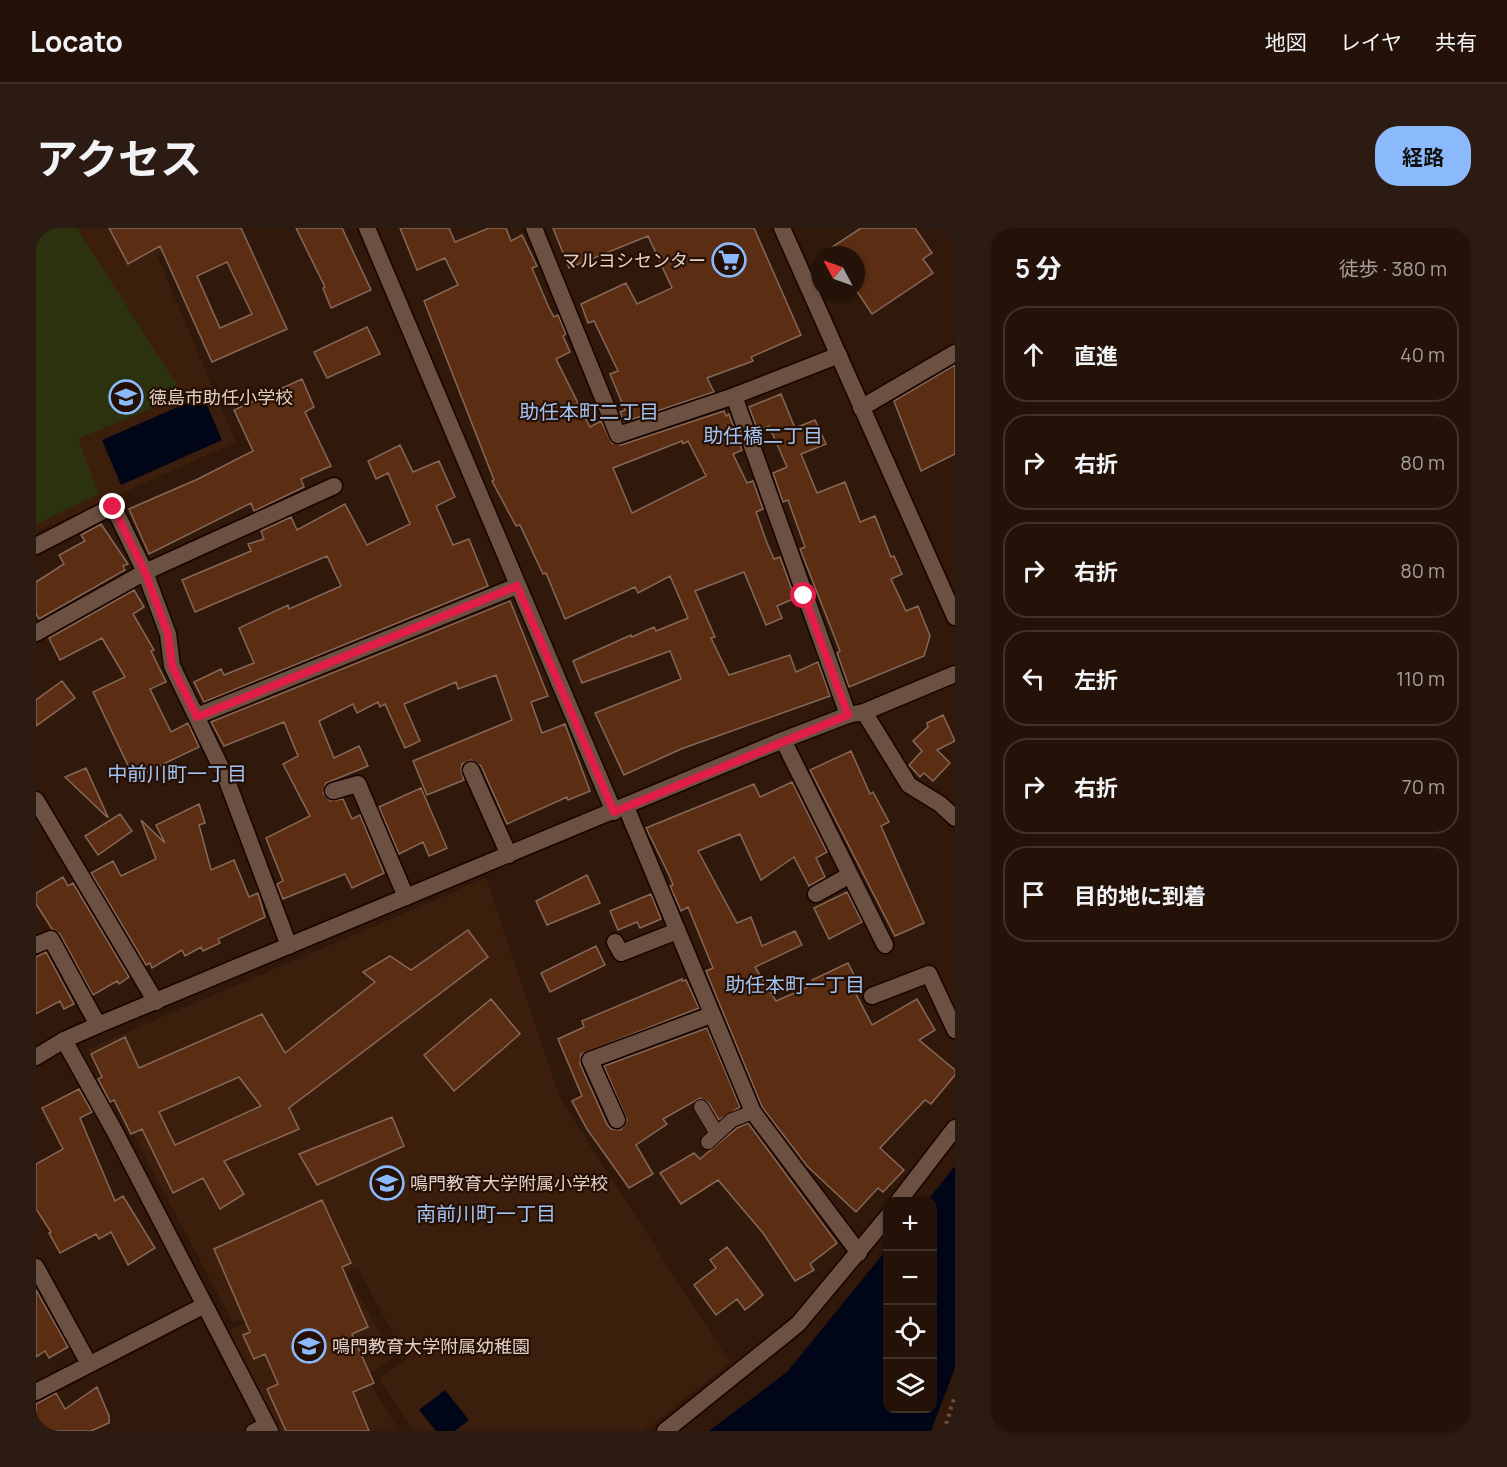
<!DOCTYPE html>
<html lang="ja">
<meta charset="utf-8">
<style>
:root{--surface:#241208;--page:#2c1b12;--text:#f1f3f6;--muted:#a39e9c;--line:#413229;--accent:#8abafc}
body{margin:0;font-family:Manrope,"Noto Sans JP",sans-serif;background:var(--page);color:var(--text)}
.controls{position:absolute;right:18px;bottom:18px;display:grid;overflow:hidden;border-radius:12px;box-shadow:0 2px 4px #0004}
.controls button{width:54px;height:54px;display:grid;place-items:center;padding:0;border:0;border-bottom:2px solid var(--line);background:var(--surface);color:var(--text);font:30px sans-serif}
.compass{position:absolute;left:775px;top:18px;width:54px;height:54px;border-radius:50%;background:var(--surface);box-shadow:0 2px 4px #0004;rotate:311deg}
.stop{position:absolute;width:18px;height:18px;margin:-14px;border:4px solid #e11d48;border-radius:50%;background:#fff}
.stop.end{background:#e11d48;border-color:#fff;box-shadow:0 2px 6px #0008}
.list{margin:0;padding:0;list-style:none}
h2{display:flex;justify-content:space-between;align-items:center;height:78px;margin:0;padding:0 24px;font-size:26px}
h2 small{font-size:20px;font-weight:400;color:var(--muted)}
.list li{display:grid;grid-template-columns:39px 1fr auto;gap:18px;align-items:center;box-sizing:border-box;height:96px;margin:0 12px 12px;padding:0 12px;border:2px solid var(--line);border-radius:24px}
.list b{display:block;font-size:22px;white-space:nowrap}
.list em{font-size:20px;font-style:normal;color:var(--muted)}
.icon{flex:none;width:33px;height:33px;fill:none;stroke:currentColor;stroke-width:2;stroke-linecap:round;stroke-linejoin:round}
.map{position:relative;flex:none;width:919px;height:1203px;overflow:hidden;border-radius:24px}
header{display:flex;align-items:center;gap:36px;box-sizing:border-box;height:84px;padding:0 30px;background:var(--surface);border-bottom:2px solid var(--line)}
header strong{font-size:28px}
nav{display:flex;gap:33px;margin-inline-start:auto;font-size:21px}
.intro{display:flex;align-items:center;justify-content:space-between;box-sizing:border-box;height:144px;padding:0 36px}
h1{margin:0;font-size:42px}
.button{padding:15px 27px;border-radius:24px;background:var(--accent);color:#111;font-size:21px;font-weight:700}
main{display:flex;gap:36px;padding:0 36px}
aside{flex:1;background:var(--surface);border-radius:24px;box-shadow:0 2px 4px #0004}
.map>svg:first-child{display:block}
</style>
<header>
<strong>Locato</strong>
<nav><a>地図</a><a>レイヤ</a><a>共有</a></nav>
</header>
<div class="intro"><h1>アクセス</h1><a class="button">経路</a></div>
<main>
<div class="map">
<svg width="919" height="1203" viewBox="0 0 919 1203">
<rect width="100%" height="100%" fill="#30180a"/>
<path fill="#3c1e0c" d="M0,0H179L121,28L200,214L0,304Z
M450,650L524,870L694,1135L608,1203H377L343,1150L370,1131L322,1040L197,1095L52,821Z
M311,1046L358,1130L330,1148L363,1203H243L188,1105Z"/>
<path fill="#2d320e" d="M0,0H41L147,167L42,211L63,266L0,296Z"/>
<path fill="#000618" d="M167,168L186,212L85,257L66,212Z
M919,938V1140L895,1203H673L751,1144L851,1021L852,1180H896V974L891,973Z
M409,1162L433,1192L419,1203H400L383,1182Z"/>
<path fill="#5b2e13" stroke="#866859" stroke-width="1.5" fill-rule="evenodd" d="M73,0H205L251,101L176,134L124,18L92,36ZM191,34L216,86L184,100L161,48Z
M260,0H306L335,62L295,80L287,60L289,59Z
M364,0H413L419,14L453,0H470L475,13L486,7L501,38L496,40L513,80L518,89L522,87L530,106L527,108L534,124L520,131L554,199L565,193L576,215L585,217L688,183L690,188L693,186L706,222L697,226L711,255L717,253L727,281L720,284L731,315L738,331L744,329L759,370L741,378L746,390L730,397L708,344L659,363L679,409L675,410L693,447L754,427L760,444L782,434L794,468L645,521L588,547L559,485L645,451L634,423L546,455L537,433L595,407L596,409L618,399L620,403L652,390L634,348L602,365L599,359L529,391L510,345L507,346L484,297L480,298L456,253L458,252L388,73L422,57L409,30L381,42ZM646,213L647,216L652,213L670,248L596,285L577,240Z
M517,0H718L765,107L715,129L717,133L671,150L678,164L588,194L584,184L589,182L574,146L582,143L558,93L552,95L545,76L590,55L601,76L636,60L612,8L533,40Z
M825,0H879L896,25L887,31L897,45L836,86L820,62V27H784Z
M331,99L344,126L291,150L278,124Z
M919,137V226L885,243L858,173Z
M266,151L278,179L269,184L295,238L265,251L268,259L218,283L215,275L113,326L93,281L162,251L217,223L198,182Z
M745,166L759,200L779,192L790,216L765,226L781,265L809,254L824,294L839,288L855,329L858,328L866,346L855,351L870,383L882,378L894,408L888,428L813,459L801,425L804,423L764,321L769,319L752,272L747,274L737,245L751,239L733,198L722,203L713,179Z
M364,217L377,244L403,233L419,269L400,278L417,317L433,311L452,358L168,474L158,454L185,441L188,447L218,435L203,400L252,377L253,381L305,358L291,328L159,384L146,352L215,323L212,316L228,311L225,303L255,289L261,302L309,276L331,317L374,296L352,245L340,251L332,233Z
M65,296L92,336L87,338L89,342L3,391L0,386V354L28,336L23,327L49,313L45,307Z
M98,362L108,379L97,386L118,422L115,423L130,454L114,461L135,504L152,495L163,519L98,550L57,464L89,449L66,410L24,432L13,410Z
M474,373L512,468L495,474L506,505L529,496L554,563L532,572L531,569L471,596L445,538L435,532L426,536L425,542L428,552L391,567L377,533L476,492L460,447L422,461L420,454L368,476L384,513L369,520L349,476L344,479L342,474L321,485L317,476L283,493L298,530L323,518L332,538L290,555L287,565L294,573L307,571L316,591L324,587L348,645L316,660L309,646L247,671L241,656L247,653L230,610L274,588L247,536L262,528L248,494L188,518L175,494Z
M26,453L39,470L0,498V472Z
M907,487L919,513L901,522L914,535L897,553L888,545L884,549L873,537L886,523L877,513L892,499L891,495Z
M815,523L834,566L837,564L853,594L845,598L888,695L859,708L774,542Z
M50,540L72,589H71L29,549Z
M756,554L791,624L780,630L789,649L773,658L758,629L725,652L704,606L662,623L701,695L715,689L726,718L759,703L766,717L719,739L740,773L779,756L776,752L812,735L825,761L819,764L836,797L881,771L899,802L883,812L919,842V847L895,876L889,872L844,920L868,942L847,964L842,960L820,984L771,938L726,879L670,743L677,740L652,679L645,683L634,658L637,657L634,649L610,600L718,556L724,569Z
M385,560L411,620L393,628L387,614L363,626L343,579Z
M163,576L169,595L163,597L175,642L198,632L213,669L222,665L229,689L182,711L184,715L167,723L165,719L149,728L146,722L116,740L114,735L110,737L55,645L77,633L85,648L120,631L105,592L129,615L120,597Z
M84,586L96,603L62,627L49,608Z
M551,647L564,675L511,697L500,673Z
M27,649L32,658L37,655L93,749L83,756L81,753L57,767L24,706L16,701L0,676V665Z
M811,664L826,694L793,711L778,680Z
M615,666L625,691L604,700L601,694L582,702L574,683Z
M432,702L452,729L253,880L263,901L188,933L208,966L184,981L167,950L137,965L106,901L95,906L78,872L74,874L62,851L66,849L55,826L89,809L103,840L226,786L249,825L339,754L327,744L354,728L375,742ZM203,849L225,878L139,917L123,884Z
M560,718L569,737L514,764L505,745Z
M10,724L38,776L28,781L24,773L0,786V729Z
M646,751V753L650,752L663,780L545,826L544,836L571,896L575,901L585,902L591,892L568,838L671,800L704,879L683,892L672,874L664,870L627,891L631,896L600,917L617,946L593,960L551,901L536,873L546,868L522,811L548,799L546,793Z
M455,771L484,806L418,863L388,827Z
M43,861L56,884L44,890L79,973L87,968L119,1020L92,1037L75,1004L63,1011L60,1006L24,1025L13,1005L15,1004L0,981V936L27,921L6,880Z
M356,889L368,918L281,957L263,926Z
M712,895L801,1015L774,1036L778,1042L759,1053L727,1005L682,952L645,976L624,945L658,925L664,931L701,900Z
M286,972L315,1035L306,1039L332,1099L316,1106L338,1155L317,1164L333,1203H250L231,1161L242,1156L229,1126L218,1131L207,1107L214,1104L178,1021Z
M691,1019L727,1067L709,1082L701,1071L680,1087L658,1057L680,1040L674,1032Z
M0,1062L32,1119L13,1130L9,1123L0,1129Z
M61,1159L73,1188V1195L55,1203H0V1176L20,1165L29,1181Z"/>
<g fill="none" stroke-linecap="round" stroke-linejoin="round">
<g stroke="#170300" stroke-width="16">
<path id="service" d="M665,879L680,904
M672,914L696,892L717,884
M217,1203L230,1197"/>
</g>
<g stroke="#170300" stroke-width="19">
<path id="minor" d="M331,0L578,584
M498,0L582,207L698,168L803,127
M698,168L812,487
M825,180L919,125
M0,318L77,278L109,344L298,258
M0,405L109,344L132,406L136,438L190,550L253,718
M828,484L873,557L904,576L919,590
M161,488L481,358
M747,512L849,717
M435,542L473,627
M297,563L322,556L370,669
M0,572L120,774
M590,579L717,884L823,1025
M780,666L814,647
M579,714L585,725L641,703
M0,717L15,711L62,797
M836,768L893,746L919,802
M28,812L79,904L234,1203
M581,892L554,832L675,787
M0,1039L53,1136
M0,1164L167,1078"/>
</g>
<g stroke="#170300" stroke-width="19">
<path id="tertiary" d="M746,0L919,389
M0,829L28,812L62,797L747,512L812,487L828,484L919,446
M862,974L919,900
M629,1203L762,1096L852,988"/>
</g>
<path stroke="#665044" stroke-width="4" stroke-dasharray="3 4.5" stroke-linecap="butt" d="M908,1203L919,1167"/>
<use href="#service" stroke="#6c5041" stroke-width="14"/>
<use href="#minor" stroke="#6c5041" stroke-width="16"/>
<use href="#tertiary" stroke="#6c5041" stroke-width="16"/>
</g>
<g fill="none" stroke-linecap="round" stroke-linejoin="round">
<path stroke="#e11d48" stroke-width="8" d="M77,279L109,344L132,406L136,438L161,489L481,358L578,584L812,487L768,368"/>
</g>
<defs>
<g id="supermarket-ring" transform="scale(1.725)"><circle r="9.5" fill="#260f03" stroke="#8abafc" stroke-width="1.5"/><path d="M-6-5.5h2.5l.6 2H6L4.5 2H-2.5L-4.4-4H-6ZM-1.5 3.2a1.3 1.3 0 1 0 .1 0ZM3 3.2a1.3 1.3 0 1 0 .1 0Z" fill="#8abafc"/></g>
<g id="school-ring" transform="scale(1.725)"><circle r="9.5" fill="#260f03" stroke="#8abafc" stroke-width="1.5"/><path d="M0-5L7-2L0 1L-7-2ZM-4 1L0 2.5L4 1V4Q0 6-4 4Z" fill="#8abafc"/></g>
</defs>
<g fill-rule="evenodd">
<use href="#supermarket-ring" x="693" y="32"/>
<use href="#school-ring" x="90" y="169"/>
<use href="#school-ring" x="351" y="955"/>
<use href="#school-ring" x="273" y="1118"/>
</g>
<g text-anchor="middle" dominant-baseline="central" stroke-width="4.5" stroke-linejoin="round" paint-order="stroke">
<g font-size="18" fill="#e1d0c8" stroke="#260f03" text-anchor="start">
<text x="670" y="32" text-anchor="end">マルヨシセンター</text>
<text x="113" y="169">徳島市助任小学校</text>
<text x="374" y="955">鳴門教育大学附属小学校</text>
<text x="296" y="1118">鳴門教育大学附属幼稚園</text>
</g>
<g font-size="20" fill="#a0c3f4" stroke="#260f03">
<text x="553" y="183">助任本町二丁目</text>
<text x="727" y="207">助任橋二丁目</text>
<text x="141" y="545">中前川町一丁目</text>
<text x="759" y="756">助任本町一丁目</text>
<text x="450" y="985">南前川町一丁目</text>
</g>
</g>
</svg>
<div class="controls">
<button>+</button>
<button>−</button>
<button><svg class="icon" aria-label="locate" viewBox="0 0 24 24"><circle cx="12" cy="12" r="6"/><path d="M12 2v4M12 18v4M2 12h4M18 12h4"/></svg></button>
<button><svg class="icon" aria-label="layers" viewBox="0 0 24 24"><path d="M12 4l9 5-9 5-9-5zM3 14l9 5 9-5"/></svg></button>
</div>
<svg class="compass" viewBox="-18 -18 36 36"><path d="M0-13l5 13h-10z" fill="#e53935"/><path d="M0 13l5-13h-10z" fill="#a39e9c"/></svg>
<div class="stop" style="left:768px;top:368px"></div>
<div class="stop end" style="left:77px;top:279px"></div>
</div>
<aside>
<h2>5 分<small>徒歩 · 380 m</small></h2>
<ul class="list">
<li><svg class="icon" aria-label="ahead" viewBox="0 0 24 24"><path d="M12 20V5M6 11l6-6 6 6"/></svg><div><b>直進</b></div><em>40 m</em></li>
<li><svg class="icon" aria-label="right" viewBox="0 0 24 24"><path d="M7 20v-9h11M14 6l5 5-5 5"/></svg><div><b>右折</b></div><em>80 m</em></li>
<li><svg class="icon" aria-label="right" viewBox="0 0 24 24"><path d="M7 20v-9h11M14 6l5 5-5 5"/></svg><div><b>右折</b></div><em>80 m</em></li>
<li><svg class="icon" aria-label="left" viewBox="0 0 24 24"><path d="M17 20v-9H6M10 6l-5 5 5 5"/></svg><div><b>左折</b></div><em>110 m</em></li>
<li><svg class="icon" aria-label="right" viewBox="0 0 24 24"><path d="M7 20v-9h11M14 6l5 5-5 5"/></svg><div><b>右折</b></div><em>70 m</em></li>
<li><svg class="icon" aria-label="arrive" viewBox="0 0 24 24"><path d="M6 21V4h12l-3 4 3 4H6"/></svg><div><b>目的地に到着</b></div></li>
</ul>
</aside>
</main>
